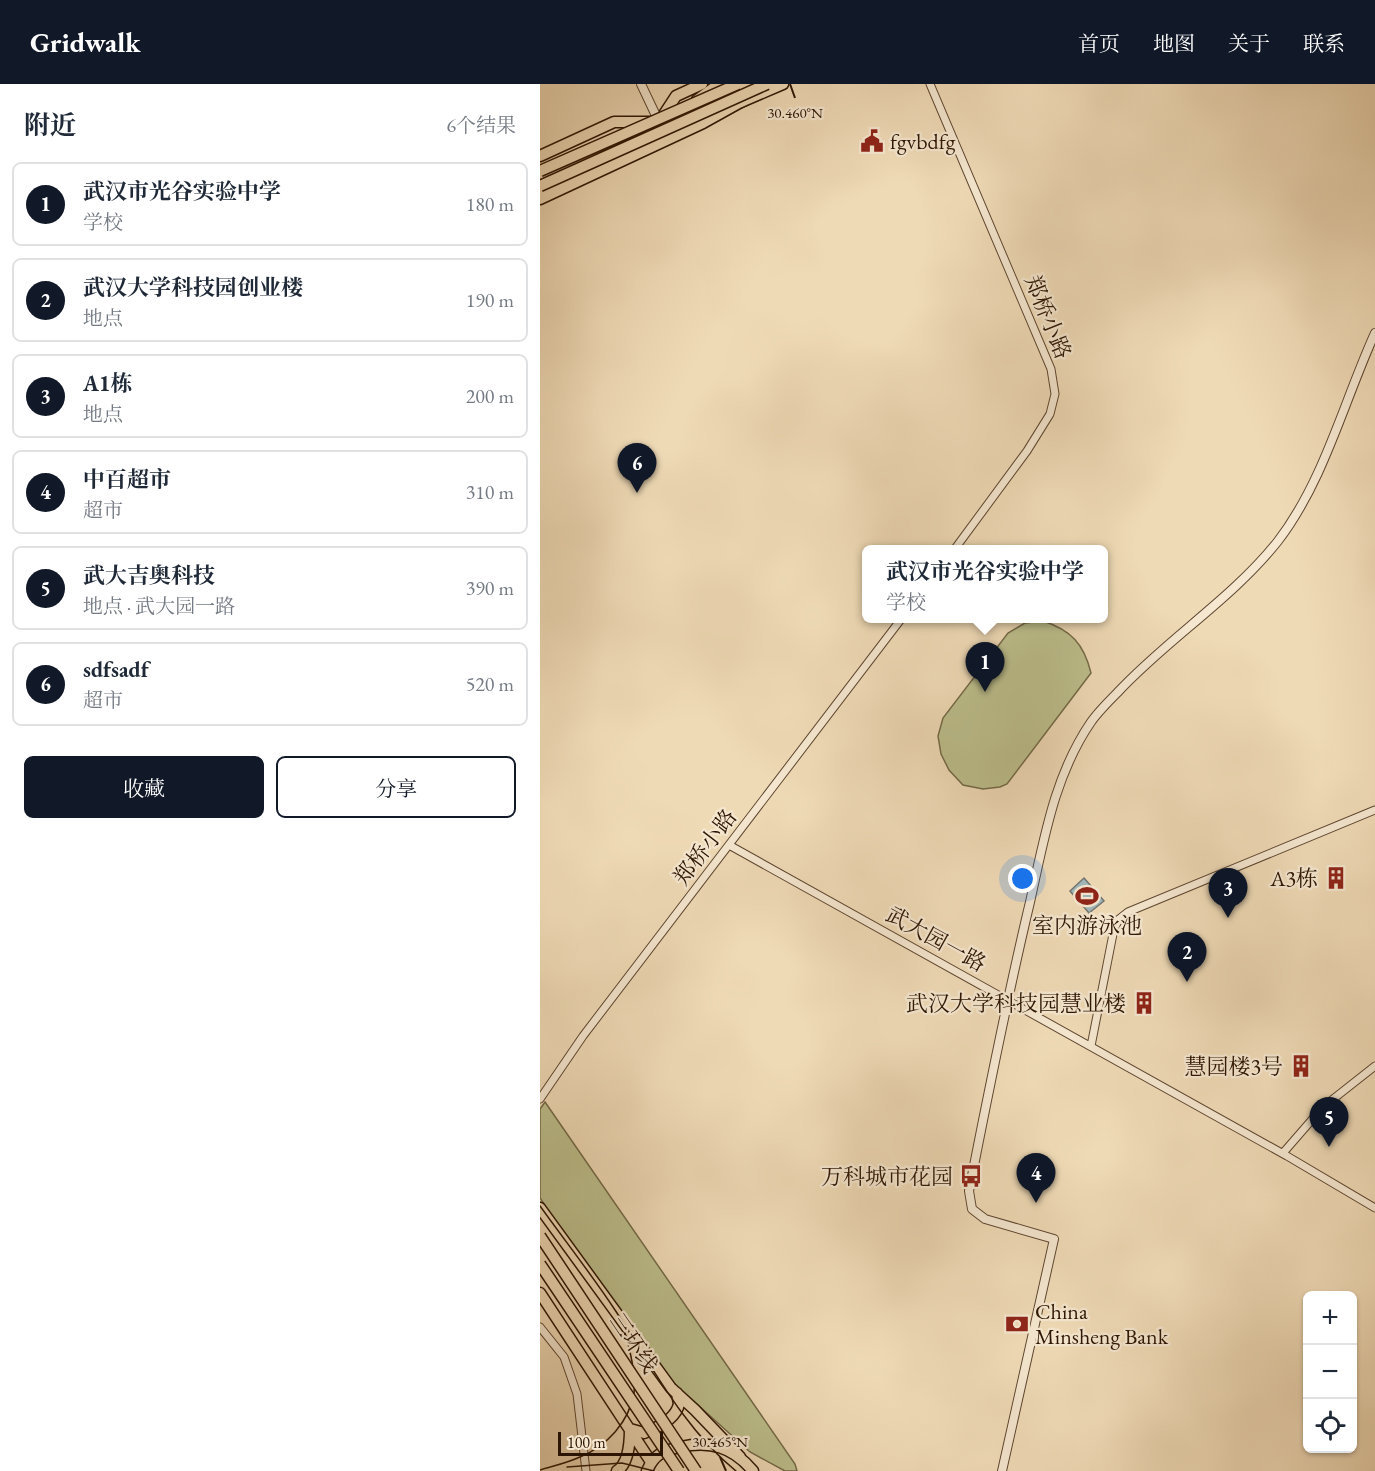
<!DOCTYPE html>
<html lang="zh">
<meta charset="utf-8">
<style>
:root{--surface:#fff;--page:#f6f6f7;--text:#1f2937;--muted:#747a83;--line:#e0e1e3;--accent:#111827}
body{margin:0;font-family:"EB Garamond","Noto Serif SC",serif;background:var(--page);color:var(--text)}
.controls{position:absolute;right:18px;bottom:18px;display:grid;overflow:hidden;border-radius:9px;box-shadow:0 2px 4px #0004}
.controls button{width:54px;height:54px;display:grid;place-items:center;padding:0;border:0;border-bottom:2px solid var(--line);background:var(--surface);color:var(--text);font:30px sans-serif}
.scale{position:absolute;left:18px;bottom:15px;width:105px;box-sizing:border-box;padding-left:6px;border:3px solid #2d1503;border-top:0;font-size:16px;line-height:21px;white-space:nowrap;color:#2d1503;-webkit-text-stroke:4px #f5e7d0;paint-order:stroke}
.you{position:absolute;left:483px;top:795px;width:21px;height:21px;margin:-15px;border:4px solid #fff;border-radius:50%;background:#1a73e8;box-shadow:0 0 0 9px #1a73e833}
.badge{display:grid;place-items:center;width:39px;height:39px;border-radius:50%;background:var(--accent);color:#fff;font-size:20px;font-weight:700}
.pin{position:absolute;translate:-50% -50px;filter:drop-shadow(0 2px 3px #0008)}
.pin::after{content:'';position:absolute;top:32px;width:21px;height:18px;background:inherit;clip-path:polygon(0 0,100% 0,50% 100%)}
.popup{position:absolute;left:322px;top:461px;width:246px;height:78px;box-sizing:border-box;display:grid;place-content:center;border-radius:9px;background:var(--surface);filter:drop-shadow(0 2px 4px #0005);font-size:20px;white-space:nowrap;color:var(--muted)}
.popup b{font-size:22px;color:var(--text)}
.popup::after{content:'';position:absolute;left:50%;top:100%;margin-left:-12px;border:12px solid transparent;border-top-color:var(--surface)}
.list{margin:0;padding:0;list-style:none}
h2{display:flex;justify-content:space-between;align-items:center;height:78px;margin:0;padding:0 24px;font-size:26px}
h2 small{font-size:20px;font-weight:400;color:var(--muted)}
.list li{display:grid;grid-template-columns:39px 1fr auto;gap:18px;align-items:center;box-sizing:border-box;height:84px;margin:0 12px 12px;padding:0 12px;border:2px solid var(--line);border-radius:9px}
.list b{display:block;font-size:22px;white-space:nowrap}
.list p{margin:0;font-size:20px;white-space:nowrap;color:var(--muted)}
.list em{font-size:20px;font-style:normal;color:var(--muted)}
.actions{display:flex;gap:12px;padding:18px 24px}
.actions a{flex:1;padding:14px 0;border:2px solid var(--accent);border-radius:9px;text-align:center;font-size:21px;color:var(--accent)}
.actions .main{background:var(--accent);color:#fff}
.icon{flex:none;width:33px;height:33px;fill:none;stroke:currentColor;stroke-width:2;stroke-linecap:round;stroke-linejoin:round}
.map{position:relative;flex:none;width:835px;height:1387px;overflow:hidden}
header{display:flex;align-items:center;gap:36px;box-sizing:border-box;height:84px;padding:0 30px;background:var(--accent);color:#fff}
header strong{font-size:28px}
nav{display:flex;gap:33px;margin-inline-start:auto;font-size:21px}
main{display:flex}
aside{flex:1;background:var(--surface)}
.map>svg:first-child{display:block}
</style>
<header>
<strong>Gridwalk</strong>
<nav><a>首页</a><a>地图</a><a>关于</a><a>联系</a></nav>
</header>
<main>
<aside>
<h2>附近<small>6个结果</small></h2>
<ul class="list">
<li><span class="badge">1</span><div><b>武汉市光谷实验中学</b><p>学校</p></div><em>180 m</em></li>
<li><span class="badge">2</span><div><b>武汉大学科技园创业楼</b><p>地点</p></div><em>190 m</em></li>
<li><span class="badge">3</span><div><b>A1栋</b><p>地点</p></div><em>200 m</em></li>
<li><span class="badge">4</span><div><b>中百超市</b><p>超市</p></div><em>310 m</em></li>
<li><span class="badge">5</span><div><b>武大吉奥科技</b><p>地点 · 武大园一路</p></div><em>390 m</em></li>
<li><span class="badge">6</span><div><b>sdfsadf</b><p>超市</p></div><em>520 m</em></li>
</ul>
<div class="actions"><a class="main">收藏</a><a>分享</a></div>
</aside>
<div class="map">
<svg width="835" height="1387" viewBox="0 0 835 1387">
<rect width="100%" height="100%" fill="#efdab6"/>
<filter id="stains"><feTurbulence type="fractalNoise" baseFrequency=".00333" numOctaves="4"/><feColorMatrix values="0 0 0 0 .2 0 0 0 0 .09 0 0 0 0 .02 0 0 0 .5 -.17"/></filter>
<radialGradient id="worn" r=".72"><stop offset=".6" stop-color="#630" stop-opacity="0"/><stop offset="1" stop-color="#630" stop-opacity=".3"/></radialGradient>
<path fill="#bcbe8c" stroke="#746a48" stroke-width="1.5" d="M503,537C531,546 544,560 551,589L467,700L460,703L443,705L423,701L409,686L401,670L398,652L403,634L468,549L485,539Z
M5,1018L255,1380L257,1387H245L210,1368L149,1313L129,1309L0,1114V1025Z"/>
<path fill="#a0b7ba" stroke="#727671" stroke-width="1.5" d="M544,794L564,817L549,829L530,807Z"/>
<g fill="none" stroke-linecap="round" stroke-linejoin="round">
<g stroke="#5e4630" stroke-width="9">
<path id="minor" d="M390,0L511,285L515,310L510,330L487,367L414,466
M189,761L747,1072L835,1124
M551,962L574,845L579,835L588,828L835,726
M0,1015L43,952L362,534
M743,1069L783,1023L835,982
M0,1243L24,1273L37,1310L46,1387"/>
</g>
<g stroke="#5e4630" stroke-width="10">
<path id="tertiary" d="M101,0L119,38
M462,1387L514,1155L445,1135L432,1125L429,1107C448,1010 467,914 490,818C504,756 514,692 551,638C558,628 568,618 577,609C627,555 692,515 738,457C784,397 804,317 835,249"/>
</g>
<g stroke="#2d1503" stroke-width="13">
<path id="primary" d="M201,18L243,0
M101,56L119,38L141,39
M0,72L74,38H119L136,12L162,0
M0,108L41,89"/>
</g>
<g stroke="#2d1503" stroke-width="13">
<path id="trunk" d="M157,16L179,0
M0,115L163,39L208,14
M0,1124L131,1304L155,1326L200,1373
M0,1209L111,1378
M77,1387C89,1379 90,1358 90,1345L104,1349C117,1344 136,1335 139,1320C139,1319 137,1310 137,1309
M107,1387C114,1370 123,1367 140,1363C170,1356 193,1363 213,1387"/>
</g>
<use href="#minor" stroke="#f5e7d0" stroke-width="7"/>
<use href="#tertiary" stroke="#f5e7d0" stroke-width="8"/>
<use href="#primary" stroke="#efdab6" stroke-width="10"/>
<use href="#trunk" stroke="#efdab6" stroke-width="10"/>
<path stroke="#2d1503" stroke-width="1.5" d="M0,1122C25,1157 52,1191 75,1226C112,1282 144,1345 196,1387
M27,1383L82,1379L114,1387
M0,1386C13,1382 27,1379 40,1373C67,1362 89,1338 94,1309C96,1291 90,1266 85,1249"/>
<g stroke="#2d1503" stroke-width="13" stroke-linecap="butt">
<path id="trunk-bridge" d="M0,87L198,0
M0,102L227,0
M0,1152L156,1387
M0,1180L139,1387"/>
</g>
<use href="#trunk-bridge" stroke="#efdab6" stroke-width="10"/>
</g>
<path fill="none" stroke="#2d1503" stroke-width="2" d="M250,0L255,14M180,1373L186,1387"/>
<defs>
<g id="civic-bare" transform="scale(1.8)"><path d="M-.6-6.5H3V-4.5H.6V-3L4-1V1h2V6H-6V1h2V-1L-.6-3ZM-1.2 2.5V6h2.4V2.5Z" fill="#8f2418" stroke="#f5e7d0" stroke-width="2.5" paint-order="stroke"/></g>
<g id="building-bare" transform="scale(1.8)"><path d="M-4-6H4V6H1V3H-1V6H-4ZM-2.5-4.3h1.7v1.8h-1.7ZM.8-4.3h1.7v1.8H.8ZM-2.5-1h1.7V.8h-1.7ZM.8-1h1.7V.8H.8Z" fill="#8f2418" stroke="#f5e7d0" stroke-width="2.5" paint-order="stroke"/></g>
<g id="stadium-bare" transform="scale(1.8)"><path d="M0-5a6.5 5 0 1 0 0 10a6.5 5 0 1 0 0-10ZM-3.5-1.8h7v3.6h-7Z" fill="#8f2418" stroke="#f5e7d0" stroke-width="2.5" paint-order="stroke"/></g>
<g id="bus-bare" transform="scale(1.8)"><path d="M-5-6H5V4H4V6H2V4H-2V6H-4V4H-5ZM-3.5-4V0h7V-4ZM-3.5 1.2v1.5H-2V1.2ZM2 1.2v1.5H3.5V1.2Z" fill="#8f2418" stroke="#f5e7d0" stroke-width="2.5" paint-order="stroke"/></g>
<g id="bank-bare" transform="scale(1.8)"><path d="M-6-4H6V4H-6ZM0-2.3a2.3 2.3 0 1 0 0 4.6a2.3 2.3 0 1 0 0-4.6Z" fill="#8f2418" stroke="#f5e7d0" stroke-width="2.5" paint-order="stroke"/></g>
</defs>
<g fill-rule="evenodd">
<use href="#civic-bare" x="332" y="57"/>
<use href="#building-bare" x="796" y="794"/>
<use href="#stadium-bare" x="547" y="812"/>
<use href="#building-bare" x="604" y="919"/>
<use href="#building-bare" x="761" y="982"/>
<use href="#bus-bare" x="431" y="1092"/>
<use href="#bank-bare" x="477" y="1240"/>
</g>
<g text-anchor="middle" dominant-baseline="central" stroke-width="4.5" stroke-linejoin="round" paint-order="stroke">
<g font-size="22" fill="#2d1503" stroke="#f5e7d0" text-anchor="end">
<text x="350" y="57" text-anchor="start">fgvbdfg</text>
<text x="778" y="794">A3栋</text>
<text x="547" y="841" text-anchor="middle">室内游泳池</text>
<text x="586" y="919">武汉大学科技园慧业楼</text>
<text x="743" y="982">慧园楼3号</text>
<text x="413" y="1092">万科城市花园</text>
<text x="495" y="1227" text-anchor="start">China<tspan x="495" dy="25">Minsheng Bank</tspan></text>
</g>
<g font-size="22" fill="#2d1503" stroke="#f5e7d0">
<text transform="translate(508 233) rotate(68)">郑桥小路</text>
<text transform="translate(165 763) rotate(-53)">郑桥小路</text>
<text transform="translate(396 855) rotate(29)">武大园一路</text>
<text transform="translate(94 1259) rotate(56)">三环线</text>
</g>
</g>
<g font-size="15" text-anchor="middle" fill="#2d1503" stroke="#f5e7d0" stroke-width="4.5" stroke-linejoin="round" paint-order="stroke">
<text x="255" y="34">30.460°N</text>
<text x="180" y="1363">30.465°N</text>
</g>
<rect width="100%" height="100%" filter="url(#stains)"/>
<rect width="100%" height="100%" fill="url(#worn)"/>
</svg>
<div class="controls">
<button>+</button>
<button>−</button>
<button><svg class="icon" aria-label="locate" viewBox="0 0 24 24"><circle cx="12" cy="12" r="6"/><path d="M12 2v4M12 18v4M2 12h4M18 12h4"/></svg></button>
</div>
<div class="scale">100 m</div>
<div class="you"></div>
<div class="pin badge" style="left:445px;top:608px">1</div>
<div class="popup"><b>武汉市光谷实验中学</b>学校</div>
<div class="pin badge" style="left:647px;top:898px">2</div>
<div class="pin badge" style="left:688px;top:834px">3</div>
<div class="pin badge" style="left:496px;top:1119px">4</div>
<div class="pin badge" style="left:789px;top:1063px">5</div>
<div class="pin badge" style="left:97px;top:409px">6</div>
</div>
</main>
